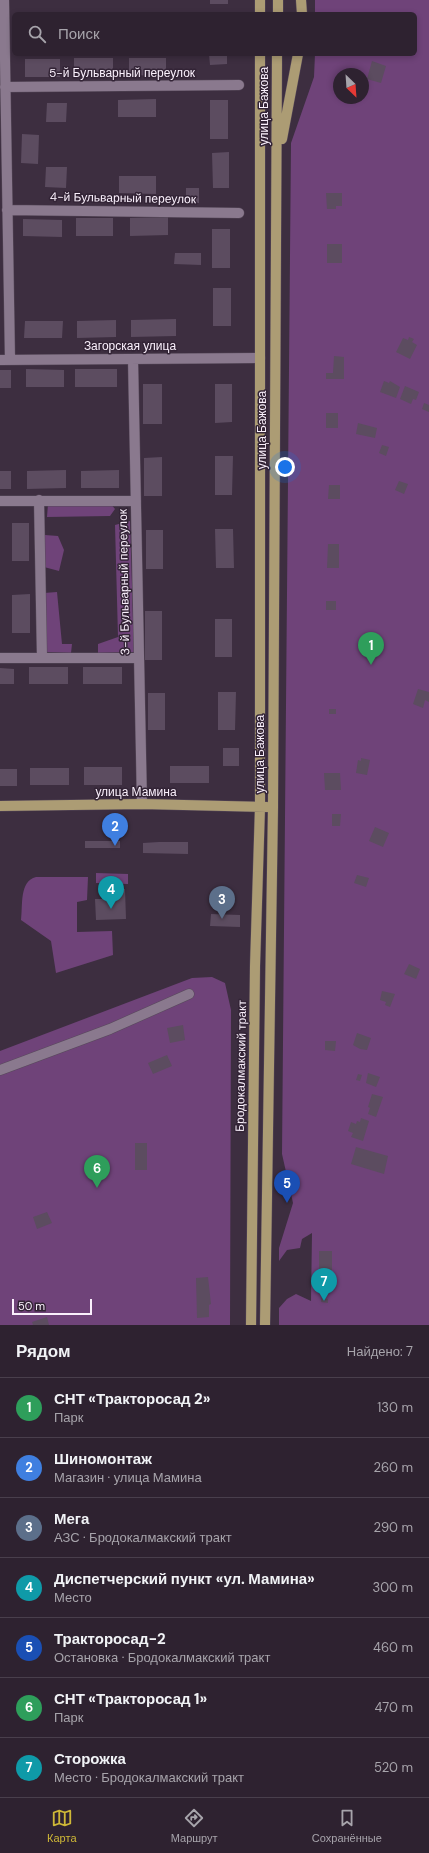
<!DOCTYPE html>
<html lang="ru">
<meta charset="utf-8">
<style>
:root{--surface:#2e2230;--page:#362a38;--text:#f1f3f6;--muted:#a7a4ab;--line:#493f4c;--accent:#cfb837}
body{margin:0;font-family:"DM Sans",sans-serif;background:var(--page);color:var(--text)}
.compass{position:absolute;left:333px;top:68px;width:36px;height:36px;border-radius:50%;background:var(--surface);box-shadow:0 2px 6px #0003;rotate:155deg}
.scale{position:absolute;left:12px;bottom:10px;width:80px;box-sizing:border-box;padding-left:4px;border:2px solid #faf0fc;border-top:0;font-size:11px;line-height:14px;white-space:nowrap;color:#faf0fc;-webkit-text-stroke:3px #332436;paint-order:stroke}
.you{position:absolute;left:285px;top:467px;width:14px;height:14px;margin:-10px;border:3px solid #fff;border-radius:50%;background:#1a73e8;box-shadow:0 0 0 6px #1a73e833}
.badge{display:grid;place-items:center;width:26px;height:26px;border-radius:50%;background:var(--accent);color:#fff;font-size:13px;font-weight:700}
.pin{position:absolute;translate:-50% -33px;filter:drop-shadow(0 1px 2px #0008)}
.pin::after{content:'';position:absolute;top:21px;width:14px;height:12px;background:inherit;clip-path:polygon(0 0,100% 0,50% 100%)}
.list{margin:0;padding:0;list-style:none}
h2{display:flex;justify-content:space-between;align-items:center;height:52px;margin:0;padding:0 16px;font-size:17px}
h2 small{font-size:13px;font-weight:400;color:var(--muted)}
.list li{display:grid;grid-template-columns:26px 1fr auto;gap:12px;align-items:center;box-sizing:border-box;height:60px;padding:0 16px;border-top:1px solid var(--line)}
.list b{display:block;font-size:15px;white-space:nowrap}
.list p{margin:0;font-size:13px;white-space:nowrap;color:var(--muted)}
.list em{font-size:13px;font-style:normal;color:var(--muted)}
.icon{flex:none;width:22px;height:22px;fill:none;stroke:currentColor;stroke-width:2;stroke-linecap:round;stroke-linejoin:round}
.map{position:relative;flex:none;width:429px;height:1325px;overflow:hidden}
.search{position:absolute;background:var(--surface);box-shadow:0 2px 6px #0003;left:12px;right:12px;top:12px;height:44px;display:flex;align-items:center;gap:10px;box-sizing:border-box;padding:0 14px;border-radius:6px;color:var(--muted);font-size:15px}
.sheet{height:472px;background:var(--surface)}
nav{display:flex;justify-content:space-around;align-items:center;box-sizing:border-box;height:56px;border-top:1px solid var(--line);background:var(--surface);font-size:11px;color:var(--muted)}
nav a{display:grid;justify-items:center;gap:2px}
nav .on{color:var(--accent)}
.map>svg:first-child{display:block}
</style>
<div class="map">
<svg width="429" height="1325" viewBox="0 0 429 1325">
<rect width="100%" height="100%" fill="#3d2e40"/>
<path fill="#6f4379" fill-rule="evenodd" d="M315,0H429V1325H279V1308L287,1299L296,1294L311,1301L312,1233L302,1239L300,1248L287,1250L279,1261V1248L293,1203L282,1154L291,143L314,77L315,54H415V14H315ZM339,74H363V98H339Z
M110,503L115,509L110,516L47,517L48,504Z
M130,521L134,652L98,653V644L118,637L115,525Z
M45,535L58,536L64,550L59,571L44,567Z
M57,592L62,644H72L71,653L46,652L44,593Z
M96,873L128,874V884L96,883Z
M36,877H88L87,900L77,902V932L112,931L113,955L56,973L51,941L21,920C23,906 19,881 36,877Z
M212,977L225,983L231,1010L230,1325H0V1051L192,978Z"/>
<path fill="#5c4c60" d="M210,0H228V4H210Z
M209,54H227V64L210,65Z
M74,58H113V76H74Z
M129,58H166V76L129,75Z
M25,59H60V77H25Z
M372,61L386,66L381,83L367,79Z
M156,99V117H118V100Z
M210,100H228V139H210Z
M47,103H67L66,122H46Z
M22,134L39,135L38,164L21,163Z
M229,152V188H213L212,153Z
M46,167H67L66,188L45,187Z
M119,176H156V194L119,193Z
M186,188H199V203H186Z
M326,193H342V206H336V209H327Z
M168,217V235L130,236V218Z
M76,218H113V236H76Z
M23,219L62,220V237L23,236Z
M212,229H230V268H212Z
M327,244H342V263H327Z
M175,253H201V265L174,264Z
M213,288H231V326H213Z
M176,319V336L131,337V320Z
M116,320V337L77,338V321Z
M25,321H63L62,338H24Z
M409,337L414,339L412,342L417,345L410,359L396,352L403,338L408,340Z
M334,356L344,357V379H326V373H333Z
M26,369L64,370V387H26Z
M75,369H117V387H75Z
M0,370H11V388H0Z
M384,381L389,383L390,381L400,387L396,398L380,392Z
M143,384H162V424H143Z
M215,384H232V422L215,423Z
M405,386L419,392L416,400L413,399L411,404L400,399Z
M424,403L429,405V412L422,409Z
M326,413H338V428H326Z
M358,423L377,428L375,438L356,434Z
M382,445L389,447L386,456L379,453Z
M215,456H233L232,495H215Z
M162,457V496H144V458Z
M66,470V488L27,489V471Z
M119,470V488H81V471Z
M0,471H11V489H0Z
M399,481L408,484L404,494L395,490Z
M329,485H340V499H328Z
M12,523H29V561H12Z
M215,529H233L234,568H216Z
M146,530H163V569H146Z
M328,544H339V568H327Z
M30,594V633H12V595Z
M326,601H336V610H326Z
M145,611H162V660H145Z
M215,619H232V657H215Z
M29,667H68V684H29Z
M83,667H122V684H83Z
M0,668L14,669V684H0Z
M418,689L429,692V702L425,700L423,708L413,704Z
M218,692H236L235,730H218Z
M148,693H165V730H148Z
M329,709H336V714H329Z
M223,748H239V766H223Z
M361,758L370,760L367,775L356,773L358,760L361,761Z
M170,766H209V783H170Z
M84,767H122V785H84Z
M30,768H69V785H30Z
M0,769H17V786H0Z
M324,773H340L341,790H325Z
M332,814H341L340,826H332Z
M375,827L389,833L383,847L369,841Z
M85,841H120V848H85Z
M159,842H188V854L143,853V843Z
M357,875L369,878L366,887L354,883Z
M111,889H125L126,919L96,920L95,899H111Z
M211,914L240,915V927L210,926Z
M409,964L420,969L416,979L404,974Z
M382,991L395,994L390,1007L385,1005L386,1002L380,1000Z
M183,1025L185,1040L170,1043L167,1028Z
M357,1033L371,1038L367,1050L360,1049L353,1045Z
M325,1041H336L335,1051L325,1050Z
M167,1055L172,1066L153,1074L148,1063Z
M368,1073L380,1077L376,1087L366,1083Z
M358,1074L362,1075L360,1081L356,1080Z
M372,1094L383,1097L376,1117L368,1114L370,1108L368,1107Z
M361,1118L369,1121L363,1141L351,1137L353,1133L348,1131L351,1122L356,1124L357,1121L360,1122Z
M135,1143H147V1170H135Z
M356,1147L388,1156L384,1174L351,1164Z
M47,1212L52,1223L37,1229L33,1217Z
M319,1251H332V1282H319Z
M208,1277L211,1304L209,1305V1317L197,1318L196,1278Z
M321,1298L328,1299V1303L321,1302Z
M47,1317L49,1325H33L32,1322Z"/>
<g fill="none" stroke-linecap="round" stroke-linejoin="round">
<g stroke="#574a5a" stroke-width="11">
<path id="minor" d="M4,0L10,360
M5,87L239,85
M7,210L239,213
M133,359L142,804
M0,360L260,358
M39,500L42,657
M0,501H136
M0,658H138
M0,1070L110,1029L189,994"/>
</g>
<g stroke="#574a5a" stroke-width="11">
<path id="major" d="M260,0V14
M301,0L302,14
M278,14V0
M282,139L298,54
M0,806L142,804L267,807
M251,1325L255,966L260,807V54
M265,1325L273,807L277,54"/>
</g>
<use href="#minor" stroke="#8a798e" stroke-width="10"/>
<use href="#major" stroke="#ac9c74" stroke-width="10"/>
</g>
<g text-anchor="middle" dominant-baseline="central" stroke-width="3" stroke-linejoin="round" paint-order="stroke">
<g font-size="12" fill="#faf0fc" stroke="#332436">
<text x="122" y="73">5-й Бульварный переулок</text>
<text transform="translate(264 106) rotate(-90)">улица Бажова</text>
<text transform="translate(123 198) rotate(1)">4-й Бульварный переулок</text>
<text x="130" y="346">Загорская улица</text>
<text transform="translate(262 430) rotate(-90)">улица Бажова</text>
<text transform="translate(124 582) rotate(-91)">3-й Бульварный переулок</text>
<text transform="translate(260 754) rotate(-90)">улица Бажова</text>
<text x="136" y="792">улица Мамина</text>
<text transform="translate(241 1066) rotate(-89)">Бродокалмакский тракт</text>
</g>
</g>
</svg>
<svg class="compass" viewBox="-18 -18 36 36"><path d="M0-13l5 13h-10z" fill="#e53935"/><path d="M0 13l5-13h-10z" fill="#a7a4ab"/></svg>
<div class="scale">50 m</div>
<div class="you"></div>
<div class="pin badge" style="left:371px;top:665px;background:#2e9e5b">1</div>
<div class="pin badge" style="left:115px;top:846px;background:#3f7fe0">2</div>
<div class="pin badge" style="left:222px;top:919px;background:#5c6f8a">3</div>
<div class="pin badge" style="left:111px;top:909px;background:#0f9aa8">4</div>
<div class="pin badge" style="left:287px;top:1203px;background:#1a4fb4">5</div>
<div class="pin badge" style="left:97px;top:1188px;background:#2e9e5b">6</div>
<div class="pin badge" style="left:324px;top:1301px;background:#0f9aa8">7</div>
<div class="search"><svg class="icon" aria-label="search" viewBox="0 0 24 24"><circle cx="10" cy="10" r="6"/><path d="M15 15l6 6"/></svg>Поиск</div>
</div>
<section class="sheet">
<h2>Рядом<small>Найдено: 7</small></h2>
<ul class="list">
<li><span class="badge" style="background:#2e9e5b">1</span><div><b>СНТ «Тракторосад 2»</b><p>Парк</p></div><em>130 m</em></li>
<li><span class="badge" style="background:#3f7fe0">2</span><div><b>Шиномонтаж</b><p>Магазин · улица Мамина</p></div><em>260 m</em></li>
<li><span class="badge" style="background:#5c6f8a">3</span><div><b>Мега</b><p>АЗС · Бродокалмакский тракт</p></div><em>290 m</em></li>
<li><span class="badge" style="background:#0f9aa8">4</span><div><b>Диспетчерский пункт «ул. Мамина»</b><p>Место</p></div><em>300 m</em></li>
<li><span class="badge" style="background:#1a4fb4">5</span><div><b>Тракторосад-2</b><p>Остановка · Бродокалмакский тракт</p></div><em>460 m</em></li>
<li><span class="badge" style="background:#2e9e5b">6</span><div><b>СНТ «Тракторосад 1»</b><p>Парк</p></div><em>470 m</em></li>
<li><span class="badge" style="background:#0f9aa8">7</span><div><b>Сторожка</b><p>Место · Бродокалмакский тракт</p></div><em>520 m</em></li>
</ul>
</section>
<nav>
<a class="on"><svg class="icon" aria-label="map" viewBox="0 0 24 24"><path d="M3 6l6-2 6 2 6-2v14l-6 2-6-2-6 2zM9 4v14M15 6v14"/></svg>Карта</a>
<a><svg class="icon" aria-label="directions" viewBox="0 0 24 24"><path d="M12 3l9 9-9 9-9-9zM9 14v-3h6M13 9l2 2-2 2"/></svg>Маршрут</a>
<a><svg class="icon" aria-label="saved" viewBox="0 0 24 24"><path d="M7 4h10v16l-5-4-5 4z"/></svg>Сохранённые</a>
</nav>
